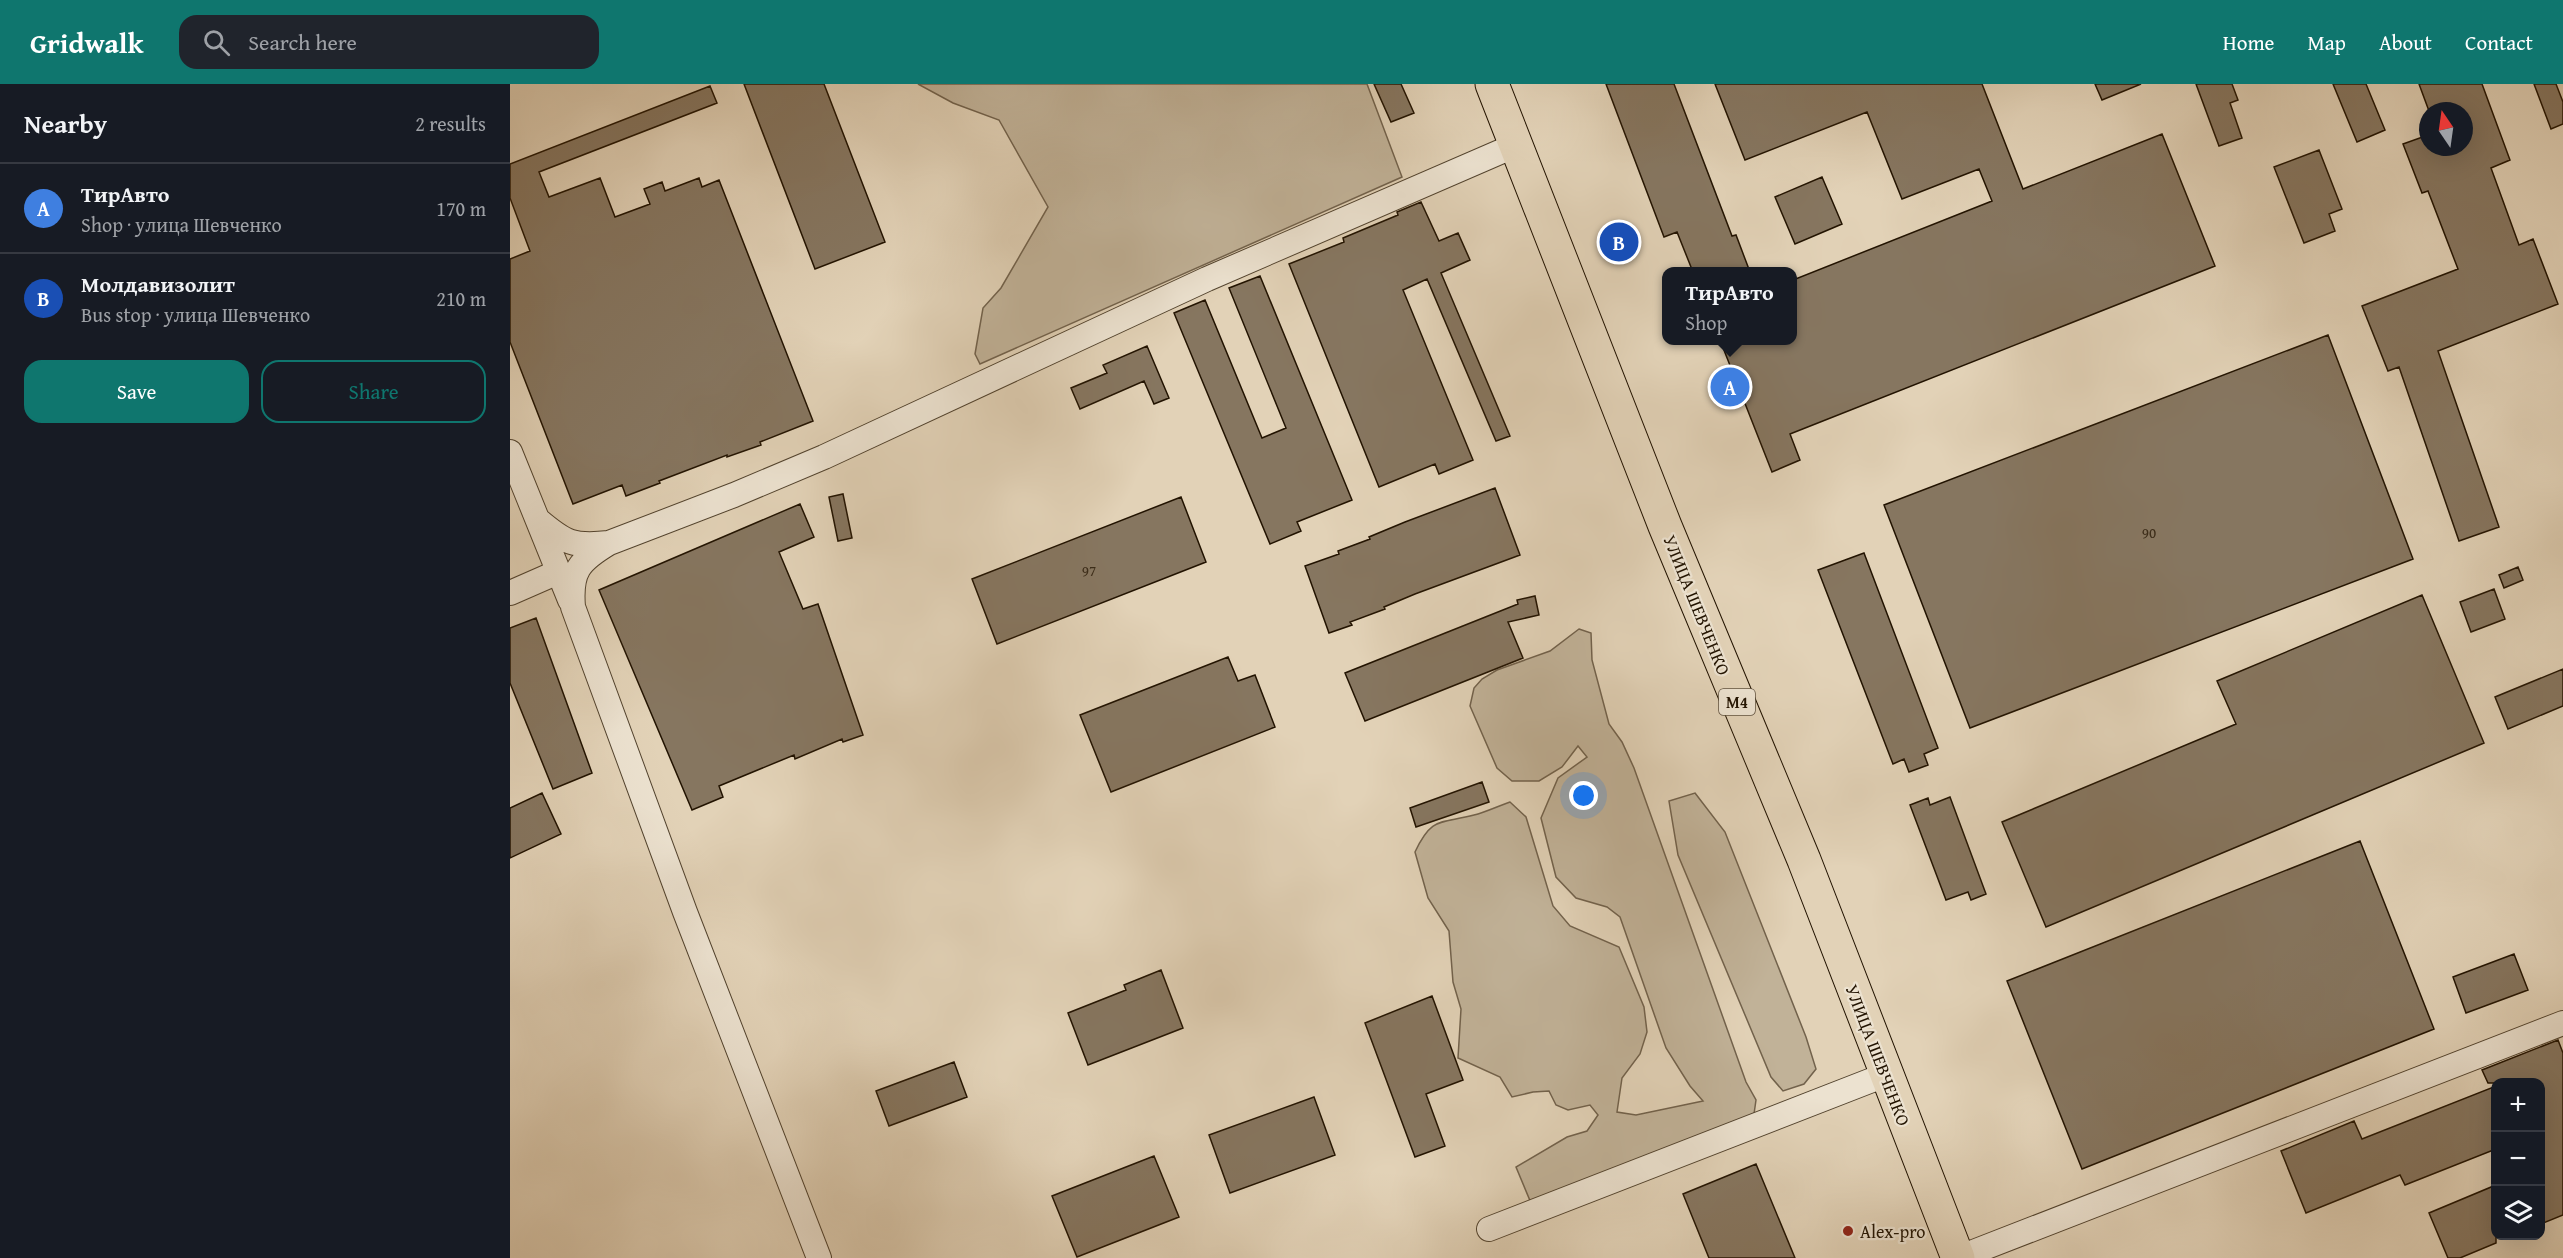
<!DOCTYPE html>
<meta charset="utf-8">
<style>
:root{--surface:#171b24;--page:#20242c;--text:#f1f3f6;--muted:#9ea1a6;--line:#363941;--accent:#0f766e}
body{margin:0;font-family:"Gentium Book Plus",serif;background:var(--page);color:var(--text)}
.controls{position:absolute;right:18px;bottom:18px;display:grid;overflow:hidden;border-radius:12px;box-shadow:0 6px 24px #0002}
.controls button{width:54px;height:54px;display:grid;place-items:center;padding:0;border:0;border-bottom:2px solid var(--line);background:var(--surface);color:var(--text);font:30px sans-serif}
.compass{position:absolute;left:1909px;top:18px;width:54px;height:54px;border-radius:50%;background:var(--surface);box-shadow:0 6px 24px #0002;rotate:347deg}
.you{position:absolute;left:1074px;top:712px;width:21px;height:21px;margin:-15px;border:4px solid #fff;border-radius:50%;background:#1a73e8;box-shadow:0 0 0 9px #1a73e833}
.badge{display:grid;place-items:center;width:39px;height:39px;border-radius:50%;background:var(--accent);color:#fff;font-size:20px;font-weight:700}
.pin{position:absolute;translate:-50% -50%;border:3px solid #fff;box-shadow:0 2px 6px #0006}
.popup{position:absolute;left:1152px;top:183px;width:135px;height:78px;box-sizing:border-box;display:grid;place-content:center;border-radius:12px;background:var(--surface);filter:drop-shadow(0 2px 4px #0005);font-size:20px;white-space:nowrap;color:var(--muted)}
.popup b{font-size:22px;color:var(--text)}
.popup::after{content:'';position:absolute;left:50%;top:100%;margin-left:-12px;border:12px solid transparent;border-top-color:var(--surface)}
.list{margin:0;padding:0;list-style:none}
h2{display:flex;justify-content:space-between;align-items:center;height:78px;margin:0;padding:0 24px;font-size:26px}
h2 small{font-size:20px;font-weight:400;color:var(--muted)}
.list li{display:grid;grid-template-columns:39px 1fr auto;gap:18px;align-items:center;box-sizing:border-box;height:90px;padding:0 24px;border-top:2px solid var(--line)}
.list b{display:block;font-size:22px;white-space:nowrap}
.list p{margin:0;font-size:20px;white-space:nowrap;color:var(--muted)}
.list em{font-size:20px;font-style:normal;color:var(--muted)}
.actions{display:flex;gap:12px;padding:18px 24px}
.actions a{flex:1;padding:14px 0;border:2px solid var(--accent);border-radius:18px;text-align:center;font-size:21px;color:var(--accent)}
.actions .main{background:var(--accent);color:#fff}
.icon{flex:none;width:33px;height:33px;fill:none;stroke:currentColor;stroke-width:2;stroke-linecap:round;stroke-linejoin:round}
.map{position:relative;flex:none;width:2053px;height:1174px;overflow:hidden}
header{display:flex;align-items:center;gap:36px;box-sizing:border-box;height:84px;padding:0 30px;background:var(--accent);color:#fff}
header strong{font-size:28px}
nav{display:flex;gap:33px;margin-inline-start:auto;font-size:21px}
.search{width:420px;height:54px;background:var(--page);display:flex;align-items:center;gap:15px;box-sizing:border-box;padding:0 21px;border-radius:18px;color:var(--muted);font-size:22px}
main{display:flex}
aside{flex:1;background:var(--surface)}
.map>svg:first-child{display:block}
</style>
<header>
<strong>Gridwalk</strong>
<div class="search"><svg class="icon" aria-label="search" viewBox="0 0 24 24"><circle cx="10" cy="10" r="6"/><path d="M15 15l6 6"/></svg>Search here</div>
<nav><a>Home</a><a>Map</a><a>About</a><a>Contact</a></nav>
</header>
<main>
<aside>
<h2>Nearby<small>2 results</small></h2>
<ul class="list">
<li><span class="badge" style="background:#3f7fe0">A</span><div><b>ТирАвто</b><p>Shop · улица Шевченко</p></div><em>170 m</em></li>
<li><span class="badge" style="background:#1a4fb4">B</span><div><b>Молдавизолит</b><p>Bus stop · улица Шевченко</p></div><em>210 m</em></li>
</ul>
<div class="actions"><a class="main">Save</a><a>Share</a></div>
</aside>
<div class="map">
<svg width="2053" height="1174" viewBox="0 0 2053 1174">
<rect width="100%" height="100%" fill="#e2d2b7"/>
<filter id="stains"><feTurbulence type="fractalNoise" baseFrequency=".00333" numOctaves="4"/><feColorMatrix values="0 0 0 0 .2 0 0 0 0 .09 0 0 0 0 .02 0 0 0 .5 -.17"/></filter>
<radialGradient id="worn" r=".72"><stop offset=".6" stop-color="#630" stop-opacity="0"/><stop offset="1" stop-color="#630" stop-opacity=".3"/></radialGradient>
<path fill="#c1b298" stroke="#72624c" stroke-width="1.5" d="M408,0H857L892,93L470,280L465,270L473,224L491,204L538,123L489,36L443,19Z
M1069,545L1081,549L1082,576L1099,640L1112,658L1124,684L1236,998L1246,1016L1244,1030L1021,1119L1006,1083L1057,1053L1077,1047L1088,1031L1080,1021L1058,1026L1046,1021L1039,1007L1023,1008L1002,1013L990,993L948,974L951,925L943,898L939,847L918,814L905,768C922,732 930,740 964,731C976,728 988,722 1000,718L1016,733L1043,822L1060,842L1109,863L1134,923L1137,948L1130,970L1112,994L1107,1028L1126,1031L1193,1017L1180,1002L1156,964L1110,833L1097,823L1066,814L1046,793L1031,734L1048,694L1077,673L1068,662L1052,683L1029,697H1002L987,684L960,622L964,604L972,595L987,586L1040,567Z
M1185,709L1215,748L1296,953L1306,985L1294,1000L1273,1007L1261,993L1168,771L1159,717Z"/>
<path fill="#867660" stroke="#221301" stroke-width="1.5" d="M234,0H314L375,158L305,185Z
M864,0H891L904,29L881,38Z
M1096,0H1164L1222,152L1226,151L1240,188H1183L1167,148L1154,153Z
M1205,0H1472L1513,105L1652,50L1705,182L1280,350L1290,376L1262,388L1210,256H1283V196L1482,117L1469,85L1392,115L1357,28L1235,76Z
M1585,0H1631L1592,16Z
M1686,0H1722L1728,16L1720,19L1732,54L1709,62Z
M1823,0H1856L1875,46L1847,58Z
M1909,0H1972L2000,76L1981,84L2009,161L2023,155L2048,220L1928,267L1989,443L1949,457L1889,283L1878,287L1852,222L1948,185L1918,107L1912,109L1893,60L1918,51V63H1954V27H1919Z
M2024,0H2046L2053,18V40L2041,45Z
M200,2L207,19L29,88L39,113L90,94L105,133L140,120L134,105L152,98L155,107L189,94L192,103L209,96L303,337L250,358L251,361L217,373V371L149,397L150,399L116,412L112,401L63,420L0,258V175L20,167L0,114V80Z
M1809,66L1832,125L1819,130L1825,147L1794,159L1764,83Z
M1312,93L1332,140L1285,160L1265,113Z
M911,118L929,157L948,149L960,176L931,189L1000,352L986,357L917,195L893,206L963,376L929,390L925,380L869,403L779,180L834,158L833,154L888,131L887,128Z
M750,192L842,416L787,438L791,447L760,460L664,229L695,216L752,354L776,344L719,204Z
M1818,251L1903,475L1460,644L1374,421Z
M637,262L659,314L644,320L634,297L570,325L561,304L597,289L593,281Z
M985,404L1010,471L905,510L874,523L875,525L840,538L842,541L819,549L795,482L829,470L828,467L860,455L859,453L895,438Z
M333,410L342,454L328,457L319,413Z
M671,413L696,478L487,560L462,495Z
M290,420L304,453L269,468L293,525L308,520L353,651L333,658L332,655L285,675L284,671L209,702L213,713L182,726L89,506Z
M1354,469L1428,664L1414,670L1418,681L1399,688L1394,675L1383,680L1308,486Z
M2008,483L2013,496L1994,504L1989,491Z
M1984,505L1995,535L1961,548L1950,518Z
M1912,511L1974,659L1536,843L1492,738L1726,640L1707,597Z
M1025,512L1029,531L998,538L1013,574L855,637L835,589L1008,520L1007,516Z
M26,534L82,689L43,705L0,599V544Z
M718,573L728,597L745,591L765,643L601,708L570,631Z
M2053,585V622L1998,645L1985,613Z
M972,698L979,718L906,743L900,724Z
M32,709L51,750L0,774V724Z
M1440,713L1476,810L1461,816L1458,808L1436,816L1400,721L1418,714L1420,721Z
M1850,757L1924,945L1572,1085L1497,897Z
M2004,870L2018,906L1956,929L1943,893Z
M651,886L673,944L578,981L558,929L616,906L614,901Z
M922,912L953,996L916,1010L935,1062L905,1073L855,939Z
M2048,956L2053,969V1131L2031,1140V999H1978L1972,986Z
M444,978L457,1013L379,1042L366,1007Z
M1986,1002V1065L1895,1101L1890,1091L1796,1129L1771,1067L1844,1037L1852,1055Z
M804,1013L825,1071L720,1109L699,1051Z
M644,1072L669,1133L567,1173L542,1112Z
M1246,1080L1285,1174H1199L1173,1110Z
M1986,1101V1159L1950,1174H1938L1919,1129Z"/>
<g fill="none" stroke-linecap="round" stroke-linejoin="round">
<g stroke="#52432e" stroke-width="26">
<path id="minor" d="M0,368L60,516
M28,436C55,459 63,463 99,459
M0,509L48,488
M979,1145L1375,991
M309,1174L175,828L63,523C60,487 69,477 99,459L224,411L314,373L697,195L1006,61
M1448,1174L2053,939"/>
</g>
<g stroke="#221301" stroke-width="35">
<path id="highway" d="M982,0L1155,442L1294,776L1448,1174"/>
</g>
<use href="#minor" stroke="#ece2d0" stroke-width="24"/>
<use href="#highway" stroke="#e2d2b7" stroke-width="33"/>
</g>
<circle fill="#8f2418" stroke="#ece2d0" stroke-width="2" cx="1338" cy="1147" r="6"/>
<g text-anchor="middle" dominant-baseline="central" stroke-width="4.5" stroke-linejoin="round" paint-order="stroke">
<g font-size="15" fill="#3b2c19">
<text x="1639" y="448">90</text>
<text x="579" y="486">97</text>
</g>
<rect fill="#ece2d0" stroke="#5f513f" stroke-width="1.5" x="1209" y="605" width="36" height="26" rx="4.5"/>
<g font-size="16" font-weight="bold" fill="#221301">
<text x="1227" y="618">M4</text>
</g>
<g font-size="18" fill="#221301" stroke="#ece2d0">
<text transform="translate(1187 521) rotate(68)">УЛИЦА ШЕВЧЕНКО</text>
<text transform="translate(1368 971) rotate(69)">УЛИЦА ШЕВЧЕНКО</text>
</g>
<g font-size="18" fill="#221301" stroke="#ece2d0" text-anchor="start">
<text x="1350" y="1147">Alex-pro</text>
</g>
</g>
<rect width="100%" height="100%" filter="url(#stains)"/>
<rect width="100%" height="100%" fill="url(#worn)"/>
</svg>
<div class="controls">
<button>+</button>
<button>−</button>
<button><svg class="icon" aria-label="layers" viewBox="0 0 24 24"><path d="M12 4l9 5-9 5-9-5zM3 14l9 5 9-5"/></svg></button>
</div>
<svg class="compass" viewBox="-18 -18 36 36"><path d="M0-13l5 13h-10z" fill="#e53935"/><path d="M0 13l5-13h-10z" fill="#9ea1a6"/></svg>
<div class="you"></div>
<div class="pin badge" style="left:1220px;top:303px;background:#3f7fe0">A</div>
<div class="popup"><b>ТирАвто</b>Shop</div>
<div class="pin badge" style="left:1109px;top:158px;background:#1a4fb4">B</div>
</div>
</main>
